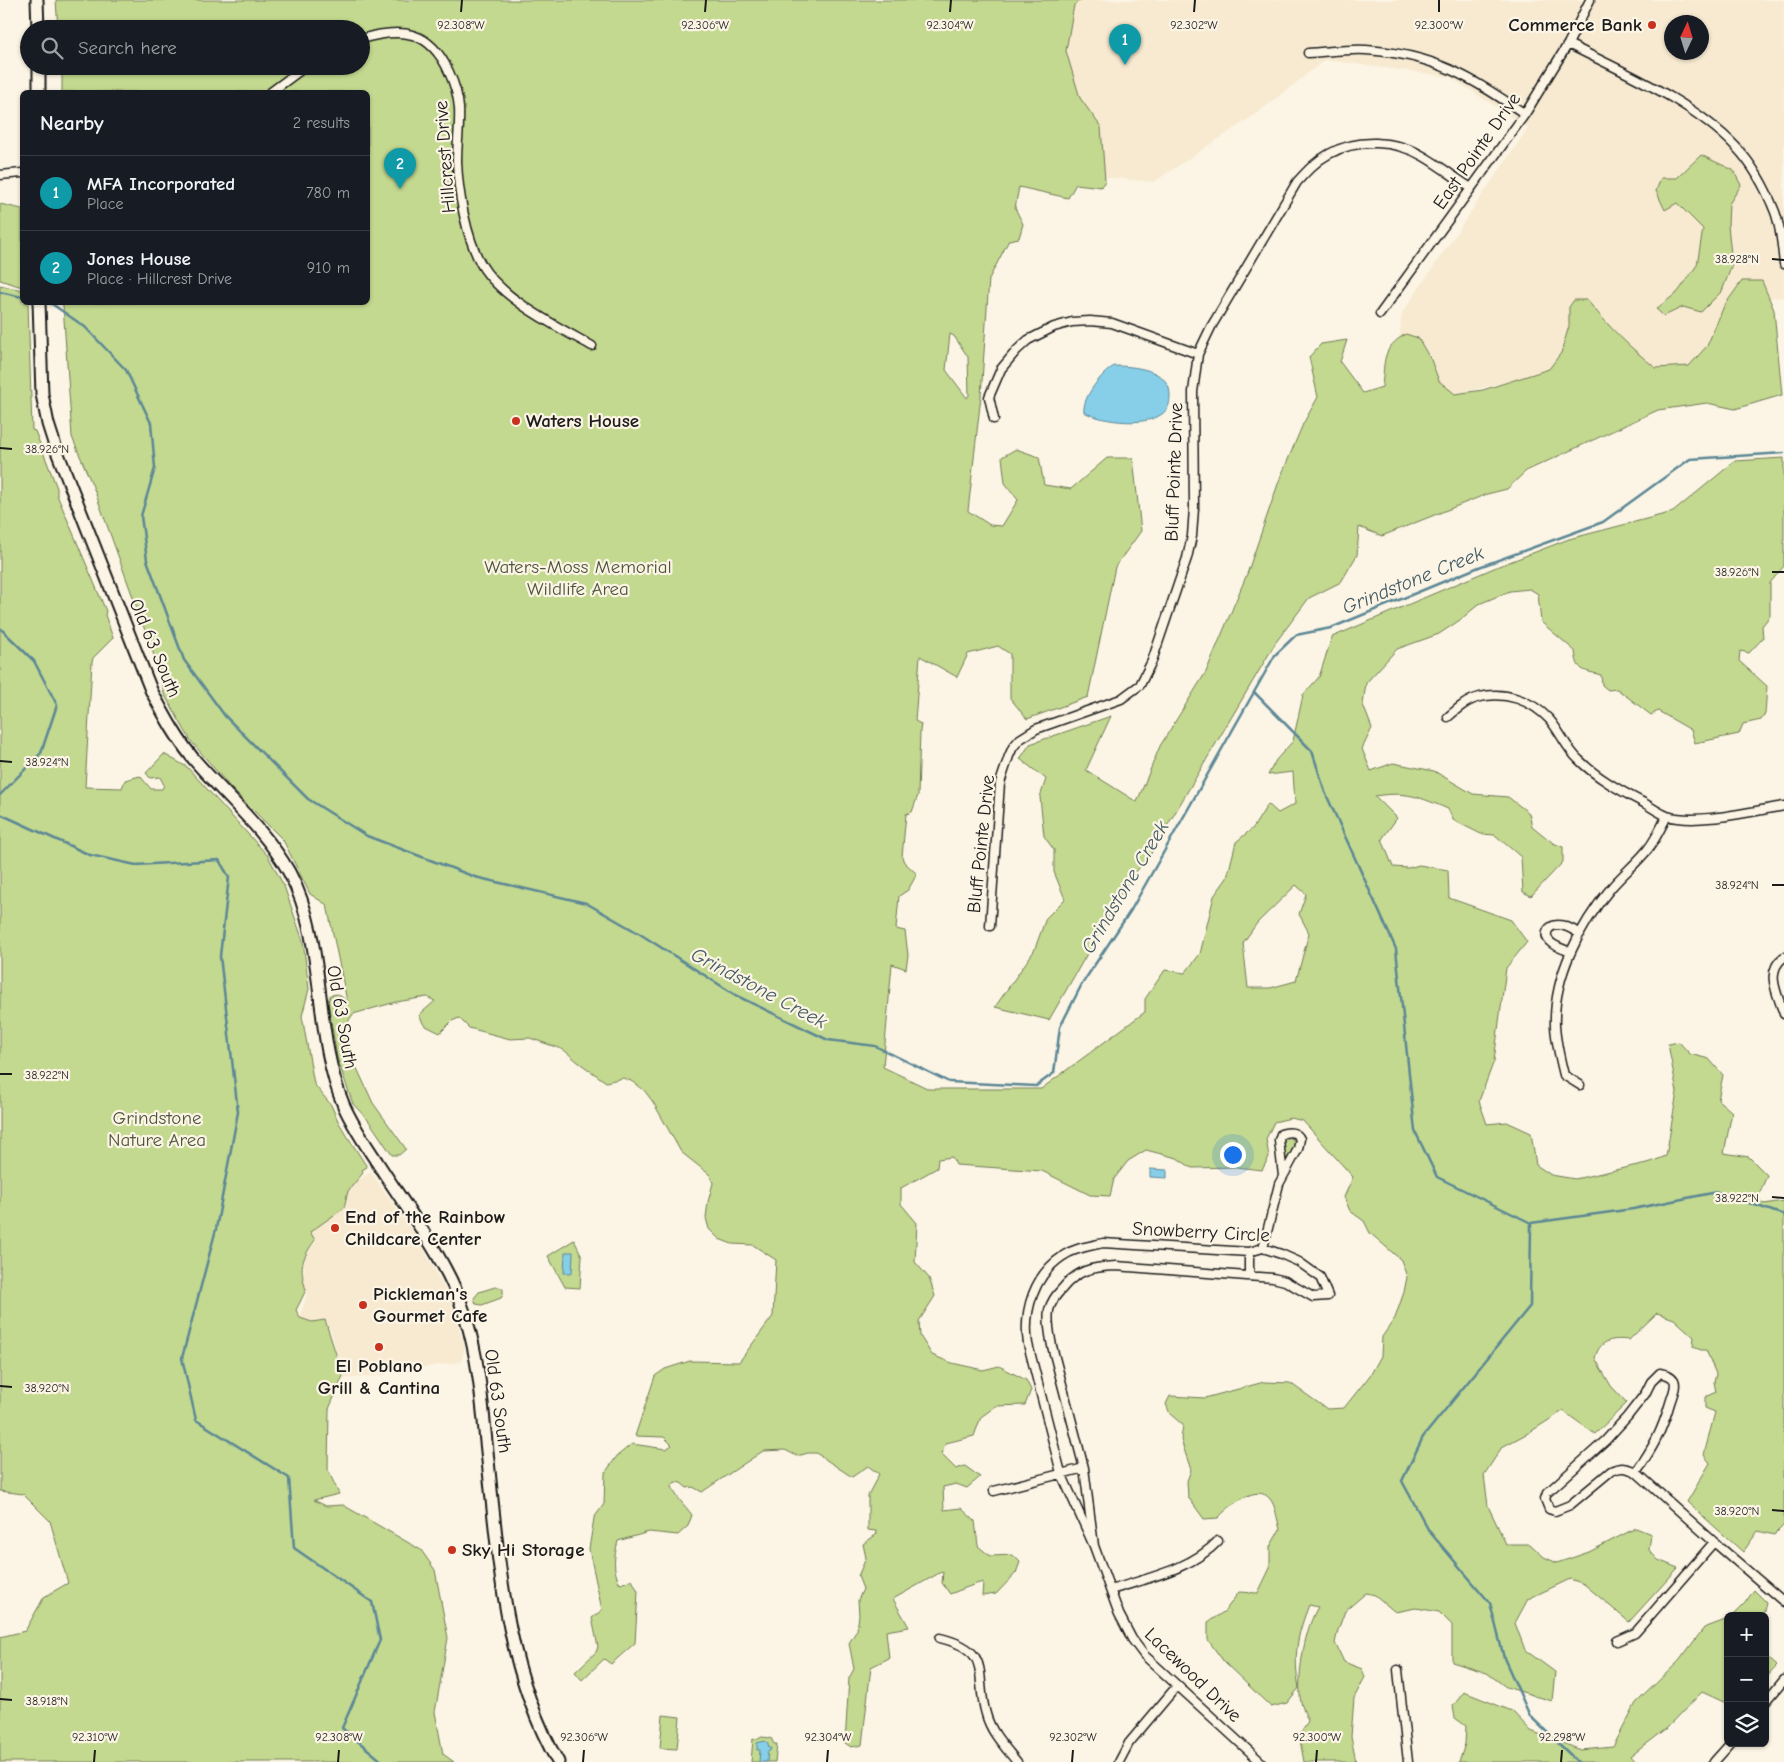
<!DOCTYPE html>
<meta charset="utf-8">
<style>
:root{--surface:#171b24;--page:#242831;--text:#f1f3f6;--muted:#9ea1a6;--line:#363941;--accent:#c8321e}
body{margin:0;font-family:"Comic Neue",sans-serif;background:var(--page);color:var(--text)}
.controls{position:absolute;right:15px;bottom:15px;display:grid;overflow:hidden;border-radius:8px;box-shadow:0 1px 4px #0004}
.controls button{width:45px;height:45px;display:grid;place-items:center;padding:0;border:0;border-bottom:1px solid var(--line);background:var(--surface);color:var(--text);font:25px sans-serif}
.compass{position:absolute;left:1664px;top:15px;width:45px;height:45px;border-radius:50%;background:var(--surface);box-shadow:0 1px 4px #0004;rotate:4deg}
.you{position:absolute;left:1232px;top:1154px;width:18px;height:18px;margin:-12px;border:4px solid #fff;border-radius:50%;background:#1a73e8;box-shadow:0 0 0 8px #1a73e833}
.badge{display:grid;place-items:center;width:32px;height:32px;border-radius:50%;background:var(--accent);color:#fff;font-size:16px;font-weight:700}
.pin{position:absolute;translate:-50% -41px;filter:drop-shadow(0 1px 2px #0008)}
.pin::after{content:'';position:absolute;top:26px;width:18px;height:15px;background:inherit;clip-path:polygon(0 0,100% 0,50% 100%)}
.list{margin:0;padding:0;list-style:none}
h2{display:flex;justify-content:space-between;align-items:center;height:65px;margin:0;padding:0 20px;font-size:21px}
h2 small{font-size:16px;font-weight:400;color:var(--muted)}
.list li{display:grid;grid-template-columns:32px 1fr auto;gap:15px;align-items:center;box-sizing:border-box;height:75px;padding:0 20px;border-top:1px solid var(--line)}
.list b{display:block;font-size:19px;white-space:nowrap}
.list p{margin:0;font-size:16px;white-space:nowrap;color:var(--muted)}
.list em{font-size:16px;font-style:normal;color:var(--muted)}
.icon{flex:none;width:28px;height:28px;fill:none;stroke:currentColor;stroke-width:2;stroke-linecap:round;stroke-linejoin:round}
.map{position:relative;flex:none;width:1784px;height:1762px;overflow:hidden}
.search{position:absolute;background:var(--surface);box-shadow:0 1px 4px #0004;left:20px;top:20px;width:350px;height:55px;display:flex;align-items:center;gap:12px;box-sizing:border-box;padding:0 18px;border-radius:28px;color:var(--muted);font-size:19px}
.panel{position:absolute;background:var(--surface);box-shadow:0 1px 4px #0004;left:20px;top:90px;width:350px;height:215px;border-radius:8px}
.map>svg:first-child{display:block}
</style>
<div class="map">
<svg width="1784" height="1762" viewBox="0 0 1784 1762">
<rect width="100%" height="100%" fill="#fcf5e5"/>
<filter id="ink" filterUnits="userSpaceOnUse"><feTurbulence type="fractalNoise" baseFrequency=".02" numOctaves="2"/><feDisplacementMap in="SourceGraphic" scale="10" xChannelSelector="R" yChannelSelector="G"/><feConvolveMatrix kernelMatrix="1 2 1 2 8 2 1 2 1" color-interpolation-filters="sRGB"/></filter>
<g filter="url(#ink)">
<path fill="#f7ead1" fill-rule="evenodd" d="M1061,0H1784V297L1734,300L1717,338L1691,369L1556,370L1392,410L1402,313L1528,128L1450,77L1325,60L1256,114L1154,182L1049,172ZM1672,22H1702V52H1672Z
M371,1172L420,1242L450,1299L465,1347L461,1362L385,1373L386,1375L344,1379L330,1328L311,1326L299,1320L307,1295L303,1275L305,1257L316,1241L300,1219Z"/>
<path fill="#c3d98f" stroke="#707a56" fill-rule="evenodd" d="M56,0H1081L1074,5L1066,51L1080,98L1101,127L1105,181L1101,187L1076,184L1068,198L1019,187L1015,208L1023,224L1019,238L1009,240L989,279L981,396L968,511L990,525L1002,526L1018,500L1005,483L1002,457L1016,449L1039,457L1044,485L1071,489L1107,458H1133L1141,531L1115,567L1088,697L1027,719L1010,698V654L998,646L968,654L957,677L920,656L915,721L921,724L920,731L918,795L912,812L906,814L902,857L904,862L917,874L908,890L899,896L896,929L905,931L908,955L906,969L892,964L883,1067L929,1089H1041L1145,1012V999L1165,970L1185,973L1200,954L1214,896L1227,878L1236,842L1253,828L1268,804L1278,813L1295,804L1293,772L1268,775L1276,760L1293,741L1303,695L1319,677L1332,637L1494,568L1569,539L1673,512L1735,461L1784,458V566L1770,583V616L1762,626L1763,638L1749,653L1740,651L1739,661L1767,686L1765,714L1761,720L1743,724L1739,734L1695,743L1691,730L1658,711L1651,715L1617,689L1608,690L1602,685L1601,675C1583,670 1577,672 1575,651L1541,622L1538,594L1530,589L1510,591L1479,604L1460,620L1439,634L1397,649L1366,683L1363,705L1372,728L1362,749L1371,771L1393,763L1434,771L1473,794L1508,797L1529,813L1532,826L1553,843L1563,847V862L1531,896L1523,892L1521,857L1495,835L1481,834L1453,820L1448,809C1420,797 1406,791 1375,796L1397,818L1382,839L1393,867L1408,868L1419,865L1448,870L1449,898L1511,920L1527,942L1506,968L1494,1061L1479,1101L1487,1124L1507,1122L1531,1133L1536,1165L1551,1175L1575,1179L1651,1162L1666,1156L1677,1092L1668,1044L1679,1042L1690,1054L1709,1059L1723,1075L1718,1100L1732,1112L1724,1153L1749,1157L1767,1175L1758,1198L1764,1204L1784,1201V1525L1774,1535L1758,1531L1743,1552L1687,1502L1710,1463L1704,1455L1715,1412L1705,1408V1397L1716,1392L1714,1382L1716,1374L1706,1350H1701L1693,1347L1694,1337L1674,1319L1657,1313L1629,1340C1611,1338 1600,1340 1595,1358L1611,1386L1627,1403L1595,1434L1563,1411L1530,1432L1502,1447L1484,1475L1488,1506L1506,1544H1530L1544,1557L1557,1563L1589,1552L1636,1528L1651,1534L1649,1550L1658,1560L1678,1568L1629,1622L1584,1584L1570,1579L1528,1599L1515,1623L1525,1650L1555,1672L1552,1701L1506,1687L1487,1673L1452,1662V1625L1439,1612L1416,1608L1395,1612L1375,1595L1366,1593L1345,1611L1338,1630L1335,1643L1344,1662L1362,1669L1365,1677L1354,1698L1351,1737L1356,1762H1304L1299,1735L1308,1721C1305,1713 1300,1704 1300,1695C1298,1671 1305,1628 1318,1607L1309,1605C1297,1635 1293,1656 1299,1688L1287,1703L1271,1707L1224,1662L1208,1640V1622L1225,1611L1239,1592L1258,1593L1270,1568V1547L1280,1529C1277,1520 1276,1506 1270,1499C1257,1482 1228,1507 1218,1518L1204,1519L1188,1497L1187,1481L1191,1470L1181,1440L1183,1425L1170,1414L1166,1404L1170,1396L1205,1398L1264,1382L1290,1383L1327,1409L1344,1408L1371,1374L1381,1356L1382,1337L1395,1318L1404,1292L1407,1277L1401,1260L1370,1233L1364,1221L1350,1211L1344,1197L1353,1177L1303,1121L1291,1118L1274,1122L1266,1139L1269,1157L1262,1170L1236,1167L1192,1168L1177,1158L1146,1150L1128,1161L1114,1179L1110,1196L1090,1195L1042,1171L956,1165L952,1157L938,1159L937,1168L901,1188V1204L917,1223L915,1262L929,1278L935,1296L919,1321L920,1336L932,1355L952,1363L983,1370L999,1366L1026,1380L1031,1390L1025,1405L996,1406L981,1417L974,1436L946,1443L941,1454L956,1469L965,1466L980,1477L967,1488L956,1484L943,1487L944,1510L961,1508L975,1521L978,1546L990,1556L1013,1555L1020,1562L1016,1573L996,1594L982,1596L983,1582C971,1585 961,1590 950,1594L942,1583L943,1571L893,1599L909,1627L886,1631L889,1658L871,1667L862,1745L851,1747L845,1743L849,1678L854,1669L849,1643L857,1630L859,1615L858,1600L863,1589L858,1576L866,1558L863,1544L877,1534L876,1531L868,1530V1495L879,1474L868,1466L852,1477L816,1453H808L797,1456L785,1450L763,1451L702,1492L693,1487L687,1488L681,1483L675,1482L672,1486C675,1497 685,1505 692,1515L688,1526L678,1535L649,1532L618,1541C614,1557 612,1569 620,1584L632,1580L638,1591L635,1643L611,1664L604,1659L582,1680L575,1672L596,1652L598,1647L592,1618L602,1610L589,1549L594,1518L604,1504L605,1473L617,1456L632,1444L666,1449L672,1445L664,1437L635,1436L655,1376L665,1369L690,1361L739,1362L773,1316L776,1260L753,1245L732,1244L719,1239L709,1229L706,1218L708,1202L713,1183L710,1175L681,1152L653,1102L644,1090L631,1081L623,1078L606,1082L578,1062L564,1050L530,1038L510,1039L469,1028L459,1018L452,1021L440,1033L424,1025L419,1015L435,1001L427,997L396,1002L353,1014L344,1028L349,1051L373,1103L406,1149L399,1155H392L369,1121L353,1104L337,1058L328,1002L330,995L338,994L347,1001L327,905L310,894L283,840L230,787L191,741L164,694L160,672L94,489L72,437L63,305L60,303L368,302V92H62V66H361V29H58ZM950,334L954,336L968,357L969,395L967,398L946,370ZM1296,885L1306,894L1299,914L1309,933L1296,981L1270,988H1248L1243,943L1257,923Z
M1701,155L1733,170L1741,185L1729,204L1728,225L1732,265L1722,291L1701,312L1683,307L1664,316L1656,309L1678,292L1697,265L1703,229L1677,203L1665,210L1656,191L1661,178H1677Z
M0,204L22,209V287L0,280Z
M1742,281H1762L1774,310L1782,395L1735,409L1707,403L1658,410L1526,471L1507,489L1487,494L1382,536L1359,527L1357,555L1341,582L1309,598L1276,642L1150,855L1130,879L1049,1020L995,1007L1034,951L1046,918L1065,899L1054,872V850L1044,836L1040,797L1046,779L1020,759L1030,744L1111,716L1086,770L1137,802L1160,746L1206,672L1247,574L1279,481L1303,424L1318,397L1309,357L1321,344L1347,340L1340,362L1363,393L1382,387C1385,361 1381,348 1406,334L1418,338L1431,360L1439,381L1455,394L1483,390L1549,369L1561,353L1569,326V307L1574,300H1587C1608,326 1630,348 1656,368L1689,366L1707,346L1724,306Z
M0,285L22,290V302L28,303L32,430L35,431L57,488V495L106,611L105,615L113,638L93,658L92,662L85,787L122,788L125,780L140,776L151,789H162L164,785L160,777L150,778L146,773L164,754L187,767L268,856L284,886L303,941L309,989L302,1016L314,1084L331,1105L339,1123L367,1167L362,1170L363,1173L348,1191L344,1208L310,1232L315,1240C301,1260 299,1267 306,1290L296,1310L300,1318L312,1322L325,1320L343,1376L329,1409L328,1470L339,1494L314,1500L326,1506L343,1505L421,1550L435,1570L448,1638L435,1712L443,1754L454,1762H0V1637L25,1631L44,1597L68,1583L50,1521L23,1494L0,1491Z
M1290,1137L1295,1142L1289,1158L1286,1160L1283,1141Z
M574,1240L582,1256L580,1288L565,1287L548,1256Z
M495,1287H499L503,1289V1295L501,1298L482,1305L476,1304L474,1298L479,1292Z
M1754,1590L1766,1602L1763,1616H1732L1745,1603Z
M1728,1619V1704L1702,1692L1666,1729L1631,1756L1636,1762H1459L1465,1744L1466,1726L1455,1718L1453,1706L1464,1692L1512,1711L1531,1731L1581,1750L1613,1747L1636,1703L1679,1661L1704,1628Z
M1765,1655L1777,1666L1765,1679Z
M663,1715L680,1717L677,1749L660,1748Z
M762,1737L771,1738L774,1744H777L775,1762H751L753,1739H758Z"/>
<path fill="#87cee8" stroke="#5c8796" d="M1114,366C1133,366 1169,369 1170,394C1170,399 1170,404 1167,409C1153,429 1102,422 1084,412C1082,397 1102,373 1114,366Z
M1150,1169L1167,1170V1178L1150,1177Z
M565,1252H573L572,1273H564Z
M765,1741L768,1743L769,1748H771L770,1751H768L767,1762H759L760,1750H757V1743Z"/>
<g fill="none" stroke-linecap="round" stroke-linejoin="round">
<path stroke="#5c8796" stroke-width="2.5" d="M0,292L22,297
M46,302L52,304L85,327L126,370L151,423L155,468L141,516L147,560L184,660L225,716L308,799L367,836L475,877L586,903L640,934L737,996L828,1040L875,1046L949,1082L1036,1086L1054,1073L1060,1027L1082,984L1131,910L1275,655L1296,635L1331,628L1479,567L1603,522L1690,459L1784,453
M0,628L34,661L57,705L41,753L0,795
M1255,693L1312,751L1325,792L1396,949L1415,1131L1437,1177L1531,1223L1530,1306L1423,1437L1402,1481L1429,1531L1490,1603L1504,1658L1530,1716L1578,1762
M0,814L90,855L136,865L219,860L229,877L220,956L238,1112L216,1229L182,1358L196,1420L289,1478L294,1548L372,1602L380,1640L342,1728L383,1762
M1531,1223L1633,1209L1717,1192L1784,1215"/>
<g stroke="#1c1c1c" stroke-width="11">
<path id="minor" d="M361,39C402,27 430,30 449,72C454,83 458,95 459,108C460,126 457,143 457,161C458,192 466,237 481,264C501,299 558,327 592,346
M1568,44C1623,72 1694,102 1736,147C1753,165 1766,189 1775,212C1781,228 1782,246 1784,264
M1308,53C1327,52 1347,49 1366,50C1434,54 1470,77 1525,114
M271,92L306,66
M0,175L22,173
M1380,314L1525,114L1568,44L1590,0
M994,419L989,397L1001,369L1017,350L1028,340L1054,327L1072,322L1090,321L1112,323L1198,354
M1448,717C1457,709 1467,700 1480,697C1505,691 1531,700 1549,719C1560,731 1566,748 1578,759C1597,778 1621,791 1644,803C1651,807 1659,813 1667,816C1698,825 1752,811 1784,806
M990,926L1000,783L1009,756L1013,747L1020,739L1036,729L1121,699L1140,685L1152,661L1187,558L1192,536L1194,508L1193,392L1198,354L1211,327L1297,182C1307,171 1316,161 1329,154C1357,138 1396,140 1423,156C1439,165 1455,178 1471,188
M1571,952C1563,949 1541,943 1548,930C1550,927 1554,925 1558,925C1566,925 1574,930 1580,934
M1784,957C1764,972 1778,995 1784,1014
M1580,1085L1564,1075C1560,1059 1556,1043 1555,1026C1553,977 1580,925 1611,888C1623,874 1637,863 1648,849C1656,839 1661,827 1667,816
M1263,1248L1279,1184L1298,1149L1300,1139C1297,1132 1289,1131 1281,1134L1279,1140L1283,1176
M1249,1276V1252
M1660,1373C1665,1374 1671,1375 1674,1380C1677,1386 1672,1396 1670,1403C1662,1431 1653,1448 1636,1472C1627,1468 1621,1466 1611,1471L1570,1505L1555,1511L1549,1509L1545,1499L1547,1493L1606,1440L1627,1417L1645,1394L1651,1382Z
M1636,1472L1714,1542L1784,1602
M994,1491L1084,1468
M1094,1546L1084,1468L1052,1346C1050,1335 1047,1322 1049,1310C1051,1303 1056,1295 1061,1290C1077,1270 1091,1267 1116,1266L1273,1278L1285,1281L1313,1297L1328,1296L1320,1277L1299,1262L1281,1254L1263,1248L1249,1252L1103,1243C1090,1246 1074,1248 1063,1256C1034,1275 1023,1311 1028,1344L1061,1473L1094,1546L1119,1614L1132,1639L1144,1655L1261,1762
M1111,1590C1147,1578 1192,1569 1218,1541
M940,1638C994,1651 974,1674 986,1714C991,1733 1005,1747 1017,1762
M1617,1641L1635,1633L1714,1542
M1398,1670L1408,1762
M1765,1703L1784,1680
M1119,1762L1129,1743L1177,1686
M1714,1762L1731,1743"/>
</g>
<g stroke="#1c1c1c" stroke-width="15">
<path id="secondary" d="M37,0L38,29
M39,92V66
M39,302L42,394L48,424L56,449L151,690C164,715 179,743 198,764C229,799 266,831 289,872C328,944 312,1032 344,1106C353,1126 365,1144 377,1162C408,1211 447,1259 465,1315C478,1356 482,1399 486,1442C498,1550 503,1666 558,1762"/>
</g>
<use href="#minor" stroke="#fcf5e5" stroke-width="8"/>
<use href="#secondary" stroke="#fcf5e5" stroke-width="11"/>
</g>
</g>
<path fill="none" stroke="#1c1c1c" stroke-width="2" d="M461,12L462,0M705,12L706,0M950,12L951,0M1194,12L1195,0M1439,12V0M1772,259L1784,260M0,448L12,449M1772,572H1784M0,761L12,762M1772,885H1784M0,1074H12M1772,1197L1784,1198M0,1386L12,1387M1772,1510L1784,1511M0,1699L12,1700M94,1762L95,1750M338,1762L339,1750M583,1762L584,1750M827,1762L828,1750M1072,1762L1073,1750M1316,1762L1317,1750M1561,1762L1562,1750"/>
<g fill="#c8321e" stroke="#fcf5e5" stroke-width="2">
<circle cx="1652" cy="25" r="5"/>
<circle cx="516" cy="421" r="5"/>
<circle cx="335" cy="1228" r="5"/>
<circle cx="363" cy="1305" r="5"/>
<circle cx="379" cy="1347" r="5"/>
<circle cx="452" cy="1550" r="5"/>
</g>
<g text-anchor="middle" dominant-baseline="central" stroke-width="4.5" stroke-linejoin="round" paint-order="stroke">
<g font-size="19" font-weight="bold" fill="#1c1c1c" stroke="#fcf5e5" text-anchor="start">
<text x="1642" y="25" text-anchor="end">Commerce Bank</text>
<text x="526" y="421">Waters House</text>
<text x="345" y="1217">End of the Rainbow<tspan x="345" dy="22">Childcare Center</tspan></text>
<text x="373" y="1294">Pickleman's<tspan x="373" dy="22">Gourmet Cafe</tspan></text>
<text x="379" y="1366" text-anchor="middle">El Poblano<tspan x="379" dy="22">Grill &amp; Cantina</tspan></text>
<text x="462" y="1550">Sky Hi Storage</text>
</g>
<g font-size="19" fill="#1c1c1c" stroke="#fcf5e5">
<text transform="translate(1477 151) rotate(-55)">East Pointe Drive</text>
<text transform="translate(445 157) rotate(-94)">Hillcrest Drive</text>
<text transform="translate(1174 472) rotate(-88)">Bluff Pointe Drive</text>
<text transform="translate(155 648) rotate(67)">Old 63 South</text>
<text transform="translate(981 844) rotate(-84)">Bluff Pointe Drive</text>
<text transform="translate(342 1017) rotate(80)">Old 63 South</text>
<text transform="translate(1201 1232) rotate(3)">Snowberry Circle</text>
<text transform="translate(498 1401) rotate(82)">Old 63 South</text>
<text transform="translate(1193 1675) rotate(44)">Lacewood Drive</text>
</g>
<g font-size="19" fill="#4e553e" stroke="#fcf5e5">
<text x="578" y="567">Waters-Moss Memorial<tspan x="578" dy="22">Wildlife Area</tspan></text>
<text x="157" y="1118">Grindstone<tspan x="157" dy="22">Nature Area</tspan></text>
</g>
<g font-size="20" font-style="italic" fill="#415a63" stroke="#fcf5e5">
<text transform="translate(1413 580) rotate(-22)">Grindstone Creek</text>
<text transform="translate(1125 887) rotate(-59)">Grindstone Creek</text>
<text transform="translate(759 988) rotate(28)">Grindstone Creek</text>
</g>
</g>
<g font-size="12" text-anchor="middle" fill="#1c1c1c" stroke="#fcf5e5" stroke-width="4.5" stroke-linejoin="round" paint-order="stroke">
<text x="461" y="29">92.308°W</text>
<text x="705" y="29">92.306°W</text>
<text x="950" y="29">92.304°W</text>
<text x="1194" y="29">92.302°W</text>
<text x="1439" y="29">92.300°W</text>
<text x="1737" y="263">38.928°N</text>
<text x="47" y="453">38.926°N</text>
<text x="1737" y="576">38.926°N</text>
<text x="47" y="766">38.924°N</text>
<text x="1737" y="889">38.924°N</text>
<text x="47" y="1079">38.922°N</text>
<text x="1737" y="1202">38.922°N</text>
<text x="47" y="1392">38.920°N</text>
<text x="1737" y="1515">38.920°N</text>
<text x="47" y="1705">38.918°N</text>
<text x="95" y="1741">92.310°W</text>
<text x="339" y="1741">92.308°W</text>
<text x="584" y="1741">92.306°W</text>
<text x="828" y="1741">92.304°W</text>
<text x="1073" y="1741">92.302°W</text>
<text x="1317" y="1741">92.300°W</text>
<text x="1562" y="1741">92.298°W</text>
</g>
</svg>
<div class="controls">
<button>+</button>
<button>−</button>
<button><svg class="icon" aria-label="layers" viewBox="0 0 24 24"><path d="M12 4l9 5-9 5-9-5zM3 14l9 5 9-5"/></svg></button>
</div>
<svg class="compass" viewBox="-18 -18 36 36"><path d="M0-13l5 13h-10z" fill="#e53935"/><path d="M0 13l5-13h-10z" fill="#9ea1a6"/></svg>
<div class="you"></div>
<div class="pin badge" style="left:1125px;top:65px;background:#0f9aa8">1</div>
<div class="pin badge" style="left:400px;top:189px;background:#0f9aa8">2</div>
<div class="search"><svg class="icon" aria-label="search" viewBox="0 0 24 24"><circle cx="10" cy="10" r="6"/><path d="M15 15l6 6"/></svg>Search here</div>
<section class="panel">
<h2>Nearby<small>2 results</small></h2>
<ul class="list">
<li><span class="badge" style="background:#0f9aa8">1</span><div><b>MFA Incorporated</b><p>Place</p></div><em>780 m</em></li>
<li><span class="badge" style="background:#0f9aa8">2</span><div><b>Jones House</b><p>Place · Hillcrest Drive</p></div><em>910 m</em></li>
</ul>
</section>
</div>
